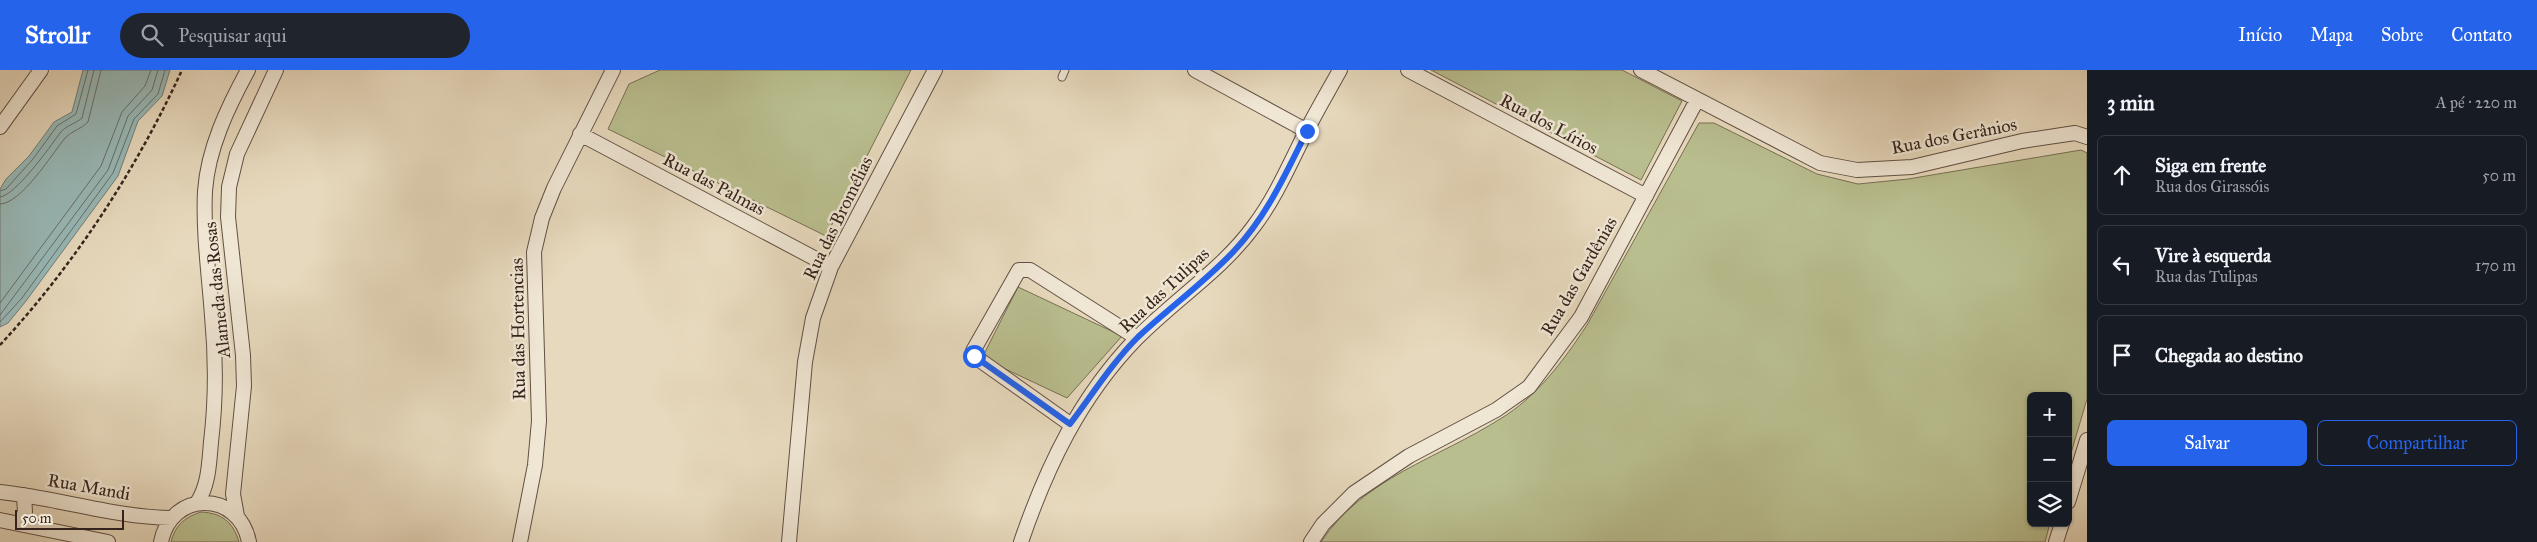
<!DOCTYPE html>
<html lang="pt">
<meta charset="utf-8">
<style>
:root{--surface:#171b24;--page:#20242c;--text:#f1f3f6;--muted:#9ea1a6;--line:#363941;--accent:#2563eb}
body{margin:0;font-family:"IM FELL Great Primer",serif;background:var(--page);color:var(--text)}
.controls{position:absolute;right:15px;bottom:15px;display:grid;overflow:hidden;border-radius:8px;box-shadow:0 1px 4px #0004}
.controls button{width:45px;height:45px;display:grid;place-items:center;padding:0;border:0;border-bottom:1px solid var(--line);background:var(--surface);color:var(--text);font:25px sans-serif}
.scale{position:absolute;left:15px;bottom:12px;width:109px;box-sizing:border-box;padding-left:5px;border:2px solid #36231b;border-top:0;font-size:14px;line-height:18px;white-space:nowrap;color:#36231b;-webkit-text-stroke:4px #efe6d4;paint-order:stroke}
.stop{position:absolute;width:15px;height:15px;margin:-11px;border:4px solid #2563eb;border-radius:50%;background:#fff}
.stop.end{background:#2563eb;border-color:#fff;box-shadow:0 1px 5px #0008}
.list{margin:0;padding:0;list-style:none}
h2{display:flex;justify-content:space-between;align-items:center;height:65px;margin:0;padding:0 20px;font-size:21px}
h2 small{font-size:16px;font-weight:400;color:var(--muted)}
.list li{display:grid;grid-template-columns:32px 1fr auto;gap:15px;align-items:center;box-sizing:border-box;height:80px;margin:0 10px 10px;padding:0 10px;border:1px solid var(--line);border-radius:8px}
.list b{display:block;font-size:19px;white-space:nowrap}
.list p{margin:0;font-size:16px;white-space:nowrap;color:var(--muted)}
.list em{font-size:16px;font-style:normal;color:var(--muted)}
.actions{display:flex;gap:10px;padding:15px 20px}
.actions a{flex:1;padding:11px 0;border:1px solid var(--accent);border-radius:8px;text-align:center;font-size:18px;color:var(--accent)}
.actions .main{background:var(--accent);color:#fff}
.icon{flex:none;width:28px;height:28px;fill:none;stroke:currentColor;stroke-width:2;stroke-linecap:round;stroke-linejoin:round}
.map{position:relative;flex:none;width:2087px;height:472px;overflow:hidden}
header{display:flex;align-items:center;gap:30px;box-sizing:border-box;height:70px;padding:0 25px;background:var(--accent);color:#fff}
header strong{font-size:24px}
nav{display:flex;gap:28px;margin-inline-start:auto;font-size:18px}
.search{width:350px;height:45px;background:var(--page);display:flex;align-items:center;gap:12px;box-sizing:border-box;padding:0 18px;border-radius:28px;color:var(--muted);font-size:19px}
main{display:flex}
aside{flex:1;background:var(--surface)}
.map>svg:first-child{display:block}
</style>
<header>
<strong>Strollr</strong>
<div class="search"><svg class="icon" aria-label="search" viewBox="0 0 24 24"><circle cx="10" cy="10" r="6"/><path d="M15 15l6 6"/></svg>Pesquisar aqui</div>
<nav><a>Início</a><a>Mapa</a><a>Sobre</a><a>Contato</a></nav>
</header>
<main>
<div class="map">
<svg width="2087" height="472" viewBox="0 0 2087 472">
<rect width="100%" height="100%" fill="#e7d9bd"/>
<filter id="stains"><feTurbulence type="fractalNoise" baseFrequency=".004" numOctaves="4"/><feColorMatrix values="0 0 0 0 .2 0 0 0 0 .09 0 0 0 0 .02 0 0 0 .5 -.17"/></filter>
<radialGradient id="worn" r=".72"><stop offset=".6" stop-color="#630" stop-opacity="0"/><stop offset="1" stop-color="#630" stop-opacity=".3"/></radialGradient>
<path fill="#b9be8f" stroke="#787055" d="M660,0H911L826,166L608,59L629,14Z
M1431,0H1622L1682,31L1641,110Z
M1699,53H1714L1817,104L1858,114L1908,109L2081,80L2087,83V329L2068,393V326H2031V453H2050L2045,472H1321C1363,408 1439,388 1500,349C1537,327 1564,290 1587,255Z
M1018,217L1122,266L1067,328L982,288Z
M201,442C222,443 233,452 239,472H171C175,455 185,447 201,442Z"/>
<path fill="#98b9b8" stroke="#717d79" d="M83,0H170L162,26L138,51L118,106L26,231L8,253L0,257V119L6,109L29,86L54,52L72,42Z"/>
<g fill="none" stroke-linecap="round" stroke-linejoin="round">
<path stroke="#676e6a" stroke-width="1" d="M0,121L6,119L33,89L57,56L76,44L88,0
M0,127C15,126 50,77 60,63C65,56 75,54 82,48L94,0
M0,134C21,134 52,84 65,68C71,61 82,59 88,52L101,0
M0,233L101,96L122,42L145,16L151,0
M0,245L108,100L128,46L152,20L158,0
M0,252L22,228L113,103L134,49L158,24L165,0"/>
<g stroke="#625044" stroke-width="9">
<path id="service" d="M1062,7L1065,0"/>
</g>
<g stroke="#625044" stroke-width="16">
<path id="minor" d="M1195,0L1307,61
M1408,0L1646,126
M1641,0L1820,93L1857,100L1912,97L2022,71L2075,63L2087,67
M0,57L41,0
M580,64L831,197
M1070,354L974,286L973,281L1019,200H1030L1137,268
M0,422C57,428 114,447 171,448
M2068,432L2087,370
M197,433C209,414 209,394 211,372C216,330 216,288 212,246C209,204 203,163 205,121C208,78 228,37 248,0
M237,446L233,424L244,316L243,285L228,147L229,117L237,84L276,0
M0,450L108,472
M20,454L25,442L24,425
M161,472C171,420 239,420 249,472
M520,472L535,395L539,351L534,182L542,148L554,118L613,0
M789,472L805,292L813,248L831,197L935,0
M1021,472C1047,396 1080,327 1136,269C1174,230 1222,200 1254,156C1276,127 1290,93 1307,60C1317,40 1329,20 1340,0
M1311,472L1323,454L1354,423L1409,386L1496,340L1529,317L1581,247L1697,30
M2056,472L2062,453"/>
</g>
<path stroke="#36231b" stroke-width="2.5" stroke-dasharray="4 2.5" stroke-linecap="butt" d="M0,275C75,194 136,100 182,0"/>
<use href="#service" stroke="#efe6d4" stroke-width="7"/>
<use href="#minor" stroke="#efe6d4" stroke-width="14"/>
</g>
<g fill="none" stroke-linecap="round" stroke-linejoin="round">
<path stroke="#2563eb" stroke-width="6" d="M974,286L1070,354C1092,325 1112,293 1138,267C1169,238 1205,212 1234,181C1267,146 1286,103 1307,61"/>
</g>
<g text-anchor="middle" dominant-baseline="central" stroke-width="5" stroke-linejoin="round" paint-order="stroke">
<g font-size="18" fill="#36231b" stroke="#efe6d4">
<text transform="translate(1549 54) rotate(28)">Rua dos Lírios</text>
<text transform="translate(1954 66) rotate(-11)">Rua dos Gerânios</text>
<text transform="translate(714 114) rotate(28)">Rua das Palmas</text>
<text transform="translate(838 148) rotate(-64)">Rua das Bromélias</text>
<text transform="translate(1579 206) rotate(-60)">Rua das Gardênias</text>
<text transform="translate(217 220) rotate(-96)">Alameda das Rosas</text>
<text transform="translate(1164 220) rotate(-43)">Rua das Tulipas</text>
<text transform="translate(518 259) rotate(-91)">Rua das Hortencias</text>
<text transform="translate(89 417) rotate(10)">Rua Mandi</text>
</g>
</g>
<rect width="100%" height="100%" filter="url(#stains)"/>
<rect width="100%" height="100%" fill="url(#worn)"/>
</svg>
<div class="controls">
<button>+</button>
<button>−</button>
<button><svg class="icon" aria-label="layers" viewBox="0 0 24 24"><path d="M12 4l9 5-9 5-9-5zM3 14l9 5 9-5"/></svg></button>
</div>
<div class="scale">50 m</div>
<div class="stop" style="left:974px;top:286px"></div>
<div class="stop end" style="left:1307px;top:61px"></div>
</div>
<aside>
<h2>3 min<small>A pé · 220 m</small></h2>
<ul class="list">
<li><svg class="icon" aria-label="ahead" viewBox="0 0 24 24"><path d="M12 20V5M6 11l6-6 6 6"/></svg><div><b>Siga em frente</b><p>Rua dos Girassóis</p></div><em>50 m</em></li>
<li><svg class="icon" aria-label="left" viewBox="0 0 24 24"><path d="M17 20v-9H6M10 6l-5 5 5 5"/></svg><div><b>Vire à esquerda</b><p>Rua das Tulipas</p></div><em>170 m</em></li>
<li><svg class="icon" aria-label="arrive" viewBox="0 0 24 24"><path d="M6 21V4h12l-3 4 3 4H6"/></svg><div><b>Chegada ao destino</b></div></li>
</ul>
<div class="actions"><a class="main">Salvar</a><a>Compartilhar</a></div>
</aside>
</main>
